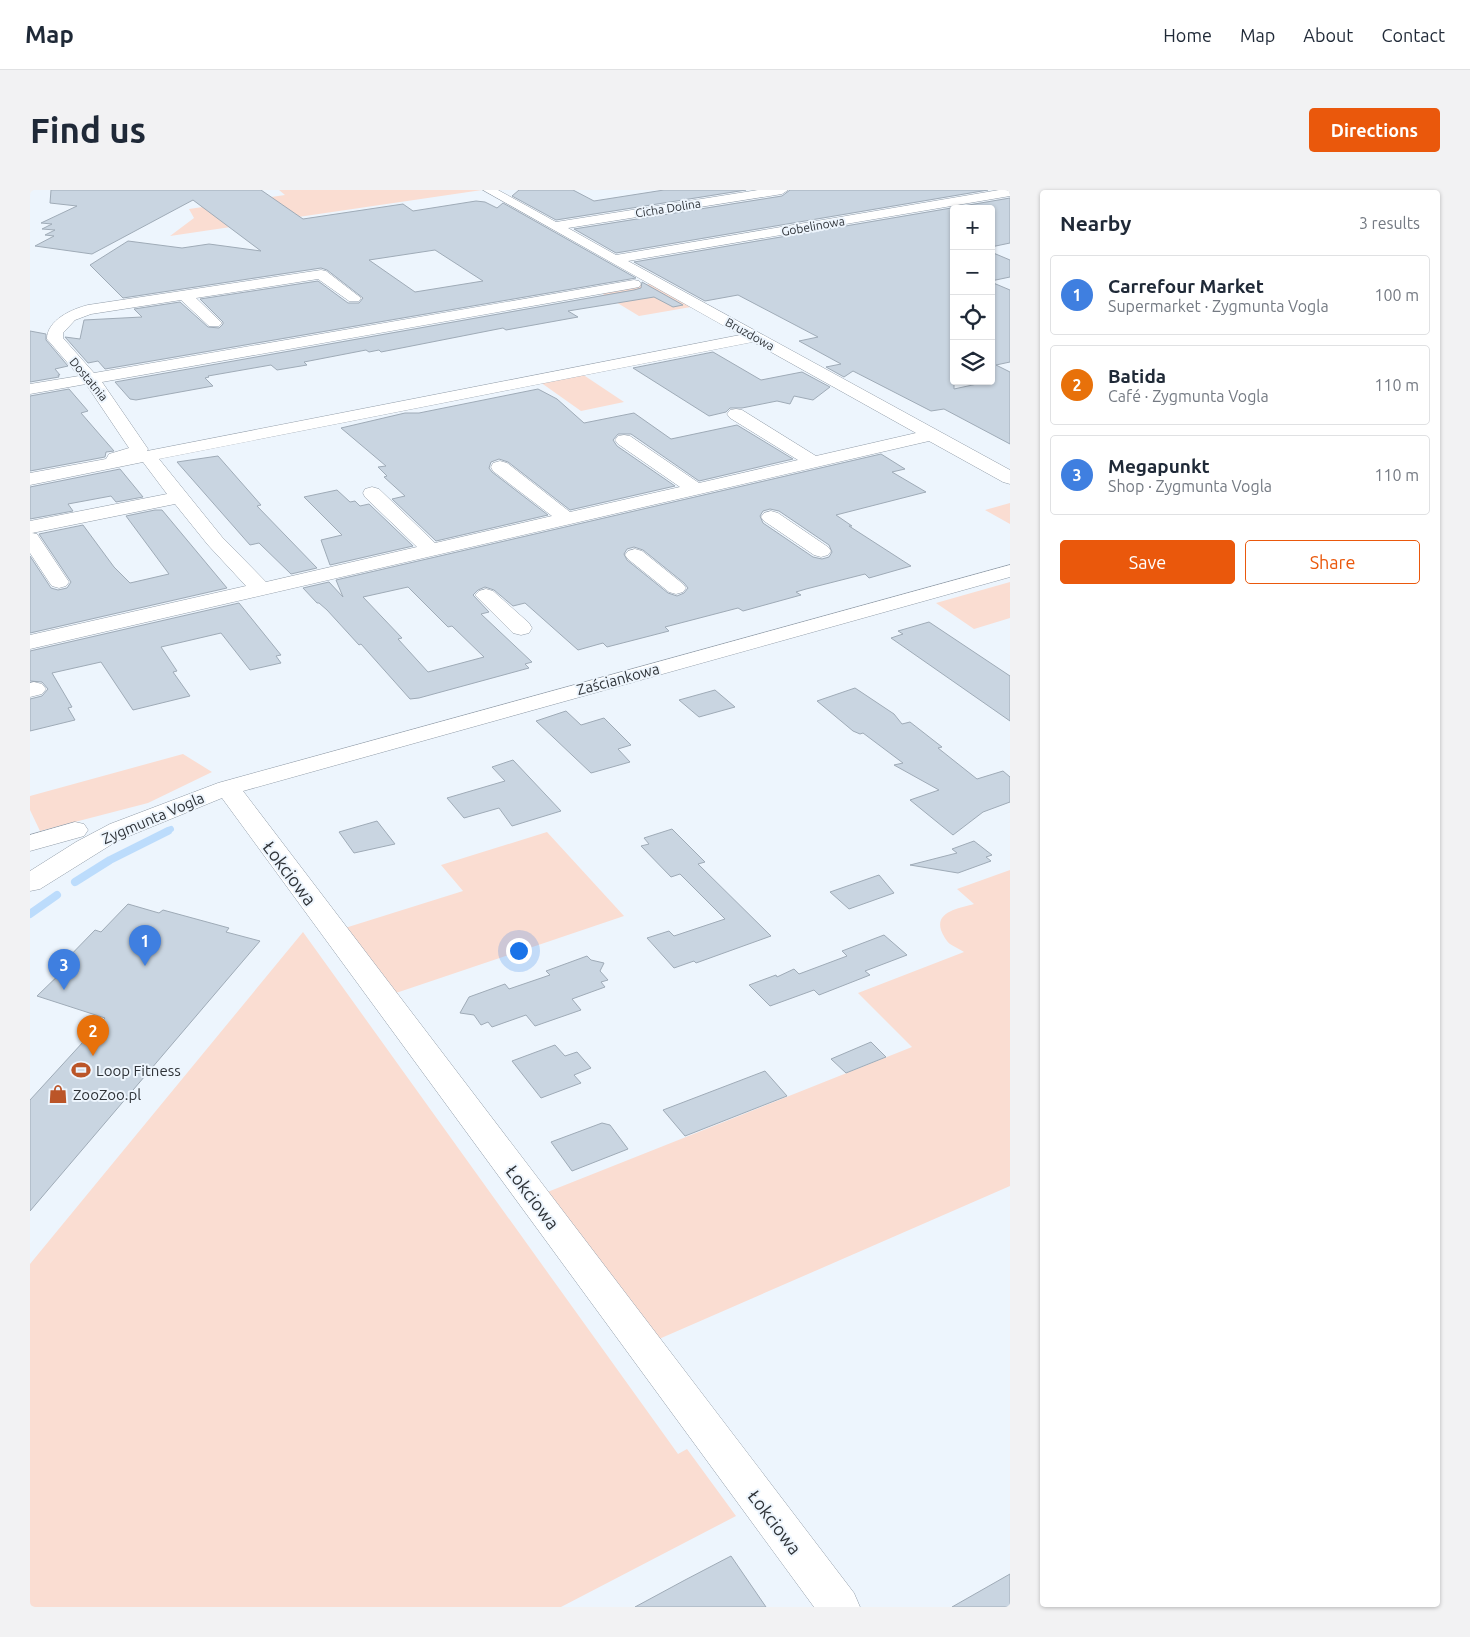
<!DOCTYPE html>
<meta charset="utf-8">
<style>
:root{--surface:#fff;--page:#f2f2f3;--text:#1f2937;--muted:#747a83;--line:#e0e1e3;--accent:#ea580c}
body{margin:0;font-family:Ubuntu,sans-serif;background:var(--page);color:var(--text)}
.controls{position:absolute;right:15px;top:15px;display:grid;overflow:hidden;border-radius:5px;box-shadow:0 1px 4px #0004}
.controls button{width:45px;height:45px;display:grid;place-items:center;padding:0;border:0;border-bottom:1px solid var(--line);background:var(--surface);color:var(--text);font:25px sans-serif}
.you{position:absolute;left:488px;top:760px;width:18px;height:18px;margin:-12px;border:4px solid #fff;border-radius:50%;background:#1a73e8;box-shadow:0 0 0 8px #1a73e833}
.badge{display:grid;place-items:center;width:32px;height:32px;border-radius:50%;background:var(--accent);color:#fff;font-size:16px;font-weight:700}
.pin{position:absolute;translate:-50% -41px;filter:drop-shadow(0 1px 2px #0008)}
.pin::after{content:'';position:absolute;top:26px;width:18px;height:15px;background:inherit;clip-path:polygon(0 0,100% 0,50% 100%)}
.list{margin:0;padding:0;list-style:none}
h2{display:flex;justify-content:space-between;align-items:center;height:65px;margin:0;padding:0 20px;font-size:21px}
h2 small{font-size:16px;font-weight:400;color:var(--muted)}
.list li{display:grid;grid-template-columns:32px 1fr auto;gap:15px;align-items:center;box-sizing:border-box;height:80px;margin:0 10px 10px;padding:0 10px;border:1px solid var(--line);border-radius:5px}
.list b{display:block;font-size:19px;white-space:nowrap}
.list p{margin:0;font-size:16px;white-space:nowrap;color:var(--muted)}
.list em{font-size:16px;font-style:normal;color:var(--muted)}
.actions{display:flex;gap:10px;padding:15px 20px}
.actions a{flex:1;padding:11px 0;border:1px solid var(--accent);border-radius:5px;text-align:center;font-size:18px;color:var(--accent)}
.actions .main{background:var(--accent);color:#fff}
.icon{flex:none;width:28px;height:28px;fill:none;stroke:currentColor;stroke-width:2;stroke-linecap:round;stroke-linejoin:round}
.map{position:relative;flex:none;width:980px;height:1417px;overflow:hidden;border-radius:5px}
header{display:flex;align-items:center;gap:30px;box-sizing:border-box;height:70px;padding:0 25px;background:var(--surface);border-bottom:1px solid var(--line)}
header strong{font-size:24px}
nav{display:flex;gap:28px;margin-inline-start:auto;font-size:18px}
.intro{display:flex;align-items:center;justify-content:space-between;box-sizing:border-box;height:120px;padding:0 30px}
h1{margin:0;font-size:35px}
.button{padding:12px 22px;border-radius:5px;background:var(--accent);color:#fff;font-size:18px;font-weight:700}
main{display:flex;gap:30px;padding:0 30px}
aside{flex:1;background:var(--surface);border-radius:5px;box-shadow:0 1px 4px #0004}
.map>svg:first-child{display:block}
</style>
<header>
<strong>Map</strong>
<nav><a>Home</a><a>Map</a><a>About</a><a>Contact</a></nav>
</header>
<div class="intro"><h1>Find us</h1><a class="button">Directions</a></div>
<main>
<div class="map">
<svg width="980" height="1417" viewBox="0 0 980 1417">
<rect width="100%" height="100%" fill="#edf5fd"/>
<path fill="#faddd2" d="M249,0H452L140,46L164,28L159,19L255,5Z
M620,94L661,117L609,126L571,103Z
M552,184L594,212L551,221L510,192Z
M980,313V334L955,320Z
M980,392V428L944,439L906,413Z
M153,564L182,582L118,613L10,641L0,620V606Z
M517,642L594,726L363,804L315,738L433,701L411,675Z
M980,680V996L629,1149L515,1003L882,857L828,803L934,762C930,759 924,757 920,754C916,751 913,745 911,740C905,721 931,718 944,714L927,699Z
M273,742L648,1264L657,1259L706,1326L531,1417H0V1074Z"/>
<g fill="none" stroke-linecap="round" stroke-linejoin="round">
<path stroke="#bcdcfc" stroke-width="6" d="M135,642L141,639"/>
<path stroke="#bcdcfc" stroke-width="8" d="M45,692L80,670L138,641
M0,724L27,705"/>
</g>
<path fill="#c9d5e1" stroke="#9fabb7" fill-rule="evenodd" d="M21,0H231L273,29L373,14L383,21L446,11L455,12L467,18L473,13L606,88L75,179L68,171L58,173L35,147L50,149L54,130L112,127L104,119L150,112L178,137L189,138L193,134V132L170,109L288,91L318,113H329L333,108L297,80L291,78L93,108L60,75L98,51L152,58L179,54L231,61L163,10L62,64L5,56L24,46L15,45L25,40L12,39L22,34L11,33L47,16L20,13ZM405,60L453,91L385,102L339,70Z
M489,0H543L564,11L634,0H716L526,30L482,6Z
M760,0H958L586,63L544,39L752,6Z
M980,8V53L961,57V19H924V199L961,191V92L980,100V172L966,175L980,182V254L914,219L901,221L823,181L814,187L796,177L811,174L769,151L788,147L708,105L675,111L604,72Z
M961,62L980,70V87L961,91Z
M612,92L653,115L643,117L624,107L538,121L548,127L476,140L473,138L351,162L349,160L339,162L336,160L274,172L277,175L247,180L241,175L178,186L179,187L175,188L183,196L106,210L100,209L85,192L604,100L611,98Z
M0,141L16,144V150L38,176L25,179L30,185H28L29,187L0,192Z
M683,162L731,190L772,182L800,197L783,210L764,206L760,214L747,211L712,218H700L696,222L679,226L603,178Z
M39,199L58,221L51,223L84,261L76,262L75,267L0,281V206Z
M508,199L527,209L554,233L604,223L641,249L707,235L763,269L669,291L601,244H588L583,250L587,256L645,296L540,320L478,272L469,269L461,272L459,278L462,282L518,325L406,351L362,309L375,306L354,287L357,286L348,277L356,276L311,238L375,223H389Z
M851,264L875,279L862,282L896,302L806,325L822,336H819L881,376L839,388L835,384L776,399L766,402L771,405L713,421L708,418L635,437L639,441L577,457L573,453L548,460L495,413L483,416L464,400L455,397L448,400L443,405L459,422L451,424L502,472L495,474L499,478L389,508L380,509L331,454L329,455L297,420L289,413H287L273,398L299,392L313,407L306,390ZM740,319L749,321L799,355L802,362L799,367L792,369L783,367L733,333L730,326L733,321ZM604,357L613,360L654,393L658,398L654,403L647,406L638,403L597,370L594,364L597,359ZM378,397L418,437L422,436L454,467L398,482L368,449L372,448L333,407Z
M188,266L231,315L227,316L287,378L261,384L229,353L220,355L147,272Z
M90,279L113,307L86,312L81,306L38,314L43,321L0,329V297Z
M307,300L320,312L325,311L330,316L339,314L383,356L300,375L291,350L312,345L274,307Z
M125,320H132L197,398L0,443V366L21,398L28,400L37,398L41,392L9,344L53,335L84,377L100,393L139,384L96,326Z
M209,413L251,465L246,466L251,473L220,480L191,443L131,457L147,481L143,482L160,506L103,520L71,472L22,483L42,517L38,518L45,530L0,541V509L12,506L18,499L12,492L0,491V461Z
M899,432L980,486V531L861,448L873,444L868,441Z
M825,498L864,524L872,534L880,532L912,557L908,558L947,589L973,581L980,587V612L953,622L923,645L880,610L909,600L864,575L873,573L833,543L830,544L823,541L787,511Z
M685,500L705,517L669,527L649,510Z
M536,521L551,535L574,528L601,555L588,559L600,572L561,583L506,531Z
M483,570L531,621L482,636L469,618L434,628L417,608L475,591L462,577Z
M347,631L365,654L324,663L309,642Z
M642,639L675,672L668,674L741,746L666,773L664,771L644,778L617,748L639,741L644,746L695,729L650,684L641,687L611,656L619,654L614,648Z
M944,651L962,665L956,667L961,671L928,683L880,675L927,663L922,659Z
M849,685L864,703L819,719L800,702Z
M98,714L129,723L133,720L199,738L196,742L230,751L0,1021V910L75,828L7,806L37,777L31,775L65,740L71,742Z
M854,745L877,765L835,781L840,785L789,805L784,800L740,816L719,795L746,785L747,787L764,779L769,784L817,766L812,761Z
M557,766L561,770L574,773L570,781L578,790L571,792L575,797L542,809L551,820L505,836L496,825L462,837L458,832L451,835L444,825L430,823L439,807L475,794L479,799L520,785L516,781Z
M841,852L856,867L816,883L801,869Z
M525,855L535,866L547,862L561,878L544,885L551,893L511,908L482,871Z
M735,881L757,906L655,946L633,920Z
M572,933L580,935L598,959L542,981L521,952Z
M701,1366L736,1417H605L655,1390Z
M980,1384V1417H922Z"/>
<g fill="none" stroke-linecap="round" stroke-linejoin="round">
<g stroke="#919ca8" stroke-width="1">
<path id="minor" d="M453,0H468L526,32L728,0H758L752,4L538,38L586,65L969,0H980V6L598,71L980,280V294L973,292L899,251L0,459V445L216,396L178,355L145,314L2,343L7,344L39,392L36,396L29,398L22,396L19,392L0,363V331L137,304L113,272L0,295V283L76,269L79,264L99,258L56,194L0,204V194L49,186L17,149C17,130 42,119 58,115L291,80L296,81L331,108L329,111H319L288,89L166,108L192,133L189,136H179L151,110L61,124L45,130L33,143V148L64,183L604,90L609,91L611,94L609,97L604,98L72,192L118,259L117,261L710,145ZM723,152L886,243L786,266L712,220L706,219L700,220L697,224L700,228L768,270L669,293L600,246L594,245L588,246L585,250L588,254L650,297L540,322L477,273L470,271L463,273L461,277L463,281L522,326L405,353L349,299L342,297L335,299L333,303L335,307L387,357L236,392L192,347L129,269Z
M741,321L748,323L798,357L801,361L798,365L791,367L784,365L734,331L731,327L734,323Z
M605,359L612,361L653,394L656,398L653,402L646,404L639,402L598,369L595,365L598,361Z
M980,375V387L213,601L824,1403L830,1417H784L192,608L87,651L10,699L0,701V681L46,652L80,634L188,593Z
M456,399L463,401L499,433L502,438L499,443L491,445L483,443L445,405L449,401Z
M4,492L12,494L16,499L12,504L0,507V493Z
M45,632L54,634L58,640L54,646L0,661V645Z"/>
</g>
<use href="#minor" fill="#fff" fill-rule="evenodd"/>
</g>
<defs>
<g id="stadium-bare" transform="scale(1.5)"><path d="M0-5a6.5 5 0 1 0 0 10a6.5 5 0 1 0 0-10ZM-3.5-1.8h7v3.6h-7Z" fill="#bb5528" stroke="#edf5fd" stroke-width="2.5" paint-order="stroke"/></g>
<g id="shop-bare" transform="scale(1.5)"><path d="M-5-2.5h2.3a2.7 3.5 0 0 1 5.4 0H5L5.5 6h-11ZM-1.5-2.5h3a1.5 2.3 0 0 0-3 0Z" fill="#bb5528" stroke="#edf5fd" stroke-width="2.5" paint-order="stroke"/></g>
</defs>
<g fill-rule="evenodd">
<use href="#stadium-bare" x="51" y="880"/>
<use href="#shop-bare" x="28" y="904"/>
</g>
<g text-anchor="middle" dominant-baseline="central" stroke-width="4" stroke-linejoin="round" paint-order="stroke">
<g font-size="12" fill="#2f3338" stroke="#edf5fd">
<text transform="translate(638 18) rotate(-9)">Cicha Dolina</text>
<text transform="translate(783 36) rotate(-10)">Gobelinowa</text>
<text transform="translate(720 144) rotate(29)">Bruzdowa</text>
<text transform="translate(59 189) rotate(50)">Dostatnia</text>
</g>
<g font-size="15" fill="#2f3338" stroke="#edf5fd">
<text transform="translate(588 489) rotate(-15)">Zaściankowa</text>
<text transform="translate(123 628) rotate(-23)">Zygmunta Vogla</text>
</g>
<g font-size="15" fill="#2f3338" stroke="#edf5fd" text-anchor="start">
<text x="66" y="880">Loop Fitness</text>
<text x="43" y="904">ZooZoo.pl</text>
</g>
<g font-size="18" fill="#2f3338" stroke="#edf5fd">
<text transform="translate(260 683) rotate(53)">Łokciowa</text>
<text transform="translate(503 1007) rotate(53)">Łokciowa</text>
<text transform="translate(745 1332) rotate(53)">Łokciowa</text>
</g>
</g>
</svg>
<div class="controls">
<button>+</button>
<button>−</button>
<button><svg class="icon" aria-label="locate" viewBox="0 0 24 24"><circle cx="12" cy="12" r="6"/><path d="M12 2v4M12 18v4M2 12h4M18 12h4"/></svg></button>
<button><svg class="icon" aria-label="layers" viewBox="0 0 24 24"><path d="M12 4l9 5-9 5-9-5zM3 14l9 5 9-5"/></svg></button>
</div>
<div class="you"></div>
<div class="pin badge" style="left:115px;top:776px;background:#3f7fe0">1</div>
<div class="pin badge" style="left:63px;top:866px;background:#e8710a">2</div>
<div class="pin badge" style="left:34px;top:800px;background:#3f7fe0">3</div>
</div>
<aside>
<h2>Nearby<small>3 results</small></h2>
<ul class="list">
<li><span class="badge" style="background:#3f7fe0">1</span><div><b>Carrefour Market</b><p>Supermarket · Zygmunta Vogla</p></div><em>100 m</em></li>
<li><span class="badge" style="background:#e8710a">2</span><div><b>Batida</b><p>Café · Zygmunta Vogla</p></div><em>110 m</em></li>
<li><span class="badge" style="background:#3f7fe0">3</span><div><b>Megapunkt</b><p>Shop · Zygmunta Vogla</p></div><em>110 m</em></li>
</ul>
<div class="actions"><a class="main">Save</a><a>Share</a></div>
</aside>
</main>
